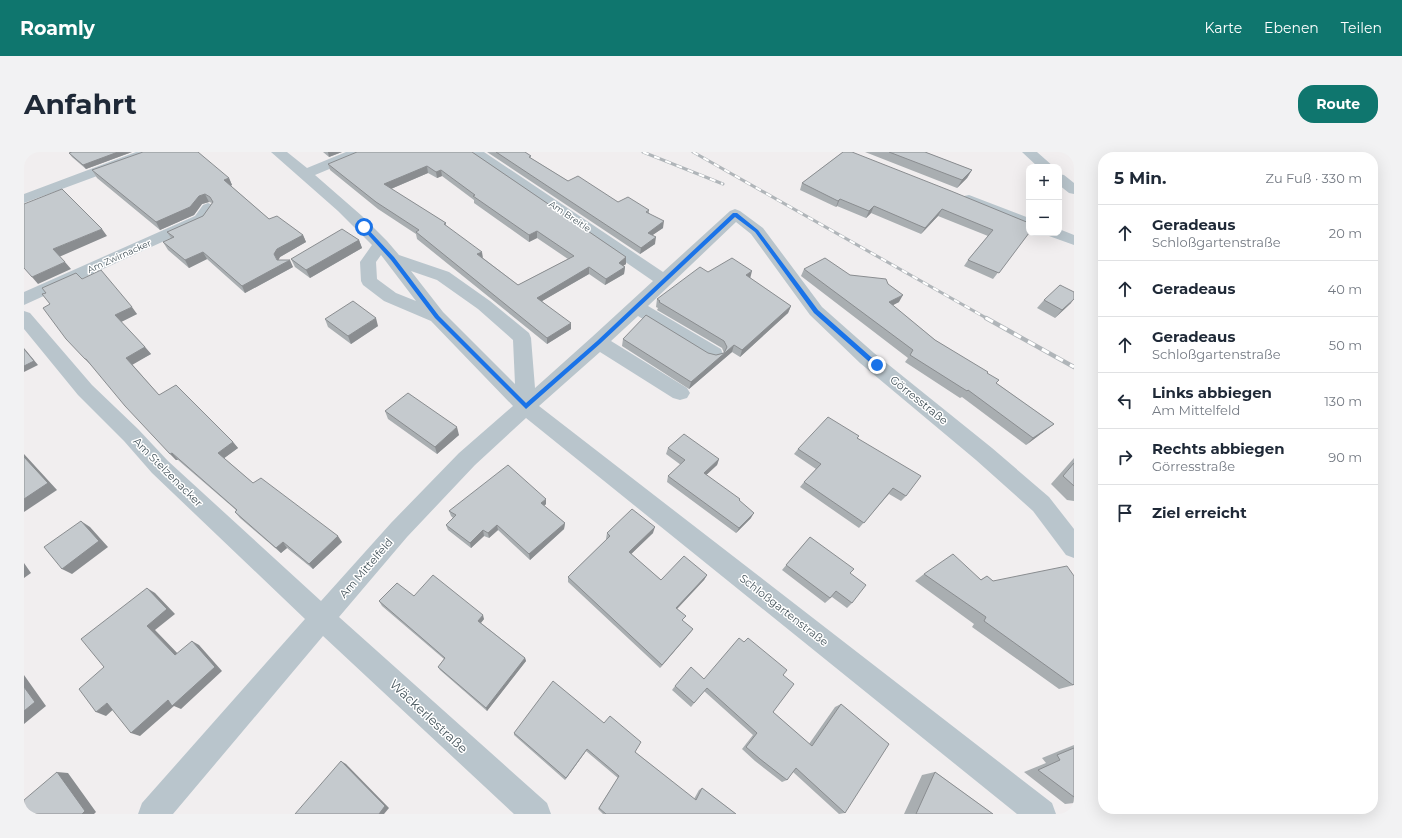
<!DOCTYPE html>
<html lang="de">
<meta charset="utf-8">
<style>
:root{--surface:#fff;--page:#f2f2f3;--text:#1f2937;--muted:#747a83;--line:#e0e1e3;--accent:#0f766e}
body{margin:0;font-family:Montserrat,sans-serif;background:var(--page);color:var(--text)}
.controls{position:absolute;right:12px;top:12px;display:grid;overflow:hidden;border-radius:8px;box-shadow:0 4px 16px #0002}
.controls button{width:36px;height:36px;display:grid;place-items:center;padding:0;border:0;border-bottom:1px solid var(--line);background:var(--surface);color:var(--text);font:20px sans-serif}
.stop{position:absolute;width:12px;height:12px;margin:-9px;border:3px solid #1a73e8;border-radius:50%;background:#fff}
.stop.end{background:#1a73e8;border-color:#fff;box-shadow:0 1px 4px #0008}
.list{margin:0;padding:0;list-style:none}
h2{display:flex;justify-content:space-between;align-items:center;height:52px;margin:0;padding:0 16px;font-size:17px}
h2 small{font-size:13px;font-weight:400;color:var(--muted)}
.list li{display:grid;grid-template-columns:26px 1fr auto;gap:12px;align-items:center;box-sizing:border-box;height:56px;padding:0 16px;border-top:1px solid var(--line)}
.list b{display:block;font-size:15px;white-space:nowrap}
.list p{margin:0;font-size:13px;white-space:nowrap;color:var(--muted)}
.list em{font-size:13px;font-style:normal;color:var(--muted)}
.icon{flex:none;width:22px;height:22px;fill:none;stroke:currentColor;stroke-width:2;stroke-linecap:round;stroke-linejoin:round}
.map{position:relative;flex:none;width:1050px;height:662px;overflow:hidden;border-radius:16px}
header{display:flex;align-items:center;gap:24px;box-sizing:border-box;height:56px;padding:0 20px;background:var(--accent);color:#fff}
header strong{font-size:19px}
nav{display:flex;gap:22px;margin-inline-start:auto;font-size:14px}
.intro{display:flex;align-items:center;justify-content:space-between;box-sizing:border-box;height:96px;padding:0 24px}
h1{margin:0;font-size:28px}
.button{padding:10px 18px;border-radius:16px;background:var(--accent);color:#fff;font-size:14px;font-weight:700}
main{display:flex;gap:24px;padding:0 24px}
aside{flex:1;background:var(--surface);border-radius:16px;box-shadow:0 4px 16px #0002}
.map>svg:first-child{display:block}
</style>
<header>
<strong>Roamly</strong>
<nav><a>Karte</a><a>Ebenen</a><a>Teilen</a></nav>
</header>
<div class="intro"><h1>Anfahrt</h1><a class="button">Route</a></div>
<main>
<div class="map">
<svg width="1050" height="662" viewBox="0 0 1050 662">
<rect width="100%" height="100%" fill="#f1eeef"/>
<g fill="none" stroke-linecap="round" stroke-linejoin="round">
<path fill="#b9c5cc" fill-rule="evenodd" d="M112,0H132L130,3L0,51V42Z
M247,0H263L283,16L322,0H341L339,3L291,23L338,64L363,89L375,103L425,120L466,149L505,181L507,186L511,236L568,185L629,129L446,3L444,0H460L639,120L706,59L711,57L716,59L739,76L798,155L850,201L968,296L1025,345L1050,377V406L1042,403L1009,359L952,308L836,211L786,163L727,82L712,70L624,154L697,197L699,202L697,207L690,209L683,207L614,164L587,189L663,236L666,241L663,246L656,248L649,246L576,200L515,254L1028,651L1032,662H993L502,266L451,313L383,385L315,465L523,651L527,662H490L299,484L149,662H114L118,651L281,467L128,321L100,289L54,243L0,177V159L6,161L68,233L114,277L144,309L297,449L367,371L435,301L489,254L407,169L360,149L339,133L337,129L336,110L348,93L314,59ZM357,103L392,149L372,141L353,127L352,110ZM387,119L413,128L454,157L489,188L491,232L419,160Z
M998,0H1013L1030,15H1014Z
M1035,22L1040,23L1050,31V42L1045,41L1035,33Z
M945,43L1005,66V76L940,50L938,47L940,44Z
M184,51L189,53L192,56L182,70L0,153V140L171,64L179,53Z
M1035,77L1050,83V93L1025,84L1023,81H1035Z"/>
<g stroke="#b0b5b9" stroke-width="3">
<path id="rail-far1" d="M619,0L699,32
M669,0L964,167"/>
</g>
<g stroke="#b0b5b9" stroke-width="4.5">
<path id="rail" d="M962,166L1050,215"/>
</g>
<use href="#rail-far1" stroke="#fff" stroke-width="2" stroke-dasharray="6" stroke-linecap="butt"/>
<use href="#rail" stroke="#fff" stroke-width="3" stroke-dasharray="8" stroke-linecap="butt"/>
</g>
<path fill="#a9aeb1" fill-rule="evenodd" d="M48,0H108L62,17L48,5L45,1Z
M299,0H318L305,5Z
M448,0L602,105V112L599,114L601,115L600,122L581,133L565,122L518,149L547,177L523,192L393,87L392,82L354,57L306,18L304,12ZM404,21L413,26L418,24L450,48V51L505,90L513,86L544,107L494,133L459,106L422,74V71L367,37Z
M463,0H501L507,6L544,29L594,50L625,58V61L639,76L628,83L631,92L616,102Z
M819,0L1005,81L969,127L940,114L944,108L964,84L914,64L897,82L847,61L842,66L813,54L812,55L776,38L778,31Z
M841,0H901L948,18L943,26L933,36Z
M68,18L205,26L208,33L207,34L245,67L279,83L282,90L256,105L254,108L269,115L221,141L183,107L165,116L144,98L139,90L147,86L143,80L179,64L188,51L185,50L178,52L170,63L136,78L73,26Z
M335,88L338,96L286,126L271,115L267,107Z
M780,117L826,123L864,132L875,150L868,153L911,188L963,221L972,231L1030,272L1002,293L938,245L936,246L881,210L884,206L777,124Z
M684,120L726,126L767,154L764,161L716,205L708,200L665,237L598,194L599,187L684,201L692,203L700,201L698,196L633,158L634,156L632,155L633,147Z
M58,127L113,162L97,170L121,195L127,202L108,212L135,243L209,290L214,296L200,306L229,331L318,390L289,417L263,396L257,401L216,366L211,360L212,358L154,308H152L68,214L26,152Z
M1020,148L1047,151L1031,166L1013,156Z
M301,167L354,174L327,192L304,175Z
M361,259L435,283L413,302L364,267Z
M834,286L882,344L877,349L865,342L835,376L776,335L780,330L792,317L770,302L774,297Z
M644,296L695,307L693,313L682,323L715,349L727,366L712,381L643,330L644,324L657,313L642,302Z
M1050,306V349L1043,348L1027,332Z
M522,352L520,354L541,371L540,377L506,408L474,378L465,386L460,384L447,396L424,378L422,373L429,366L427,364L425,359Z
M583,381H629L607,402L637,428L683,423L680,428L653,457L659,469L669,477L666,481L636,516L544,430V425L583,387H582Z
M786,385L826,421L828,451L823,456L808,445L801,451L758,418Z
M900,422L956,428L963,424L969,429L1050,424V533L1035,537L948,475L950,472L891,429Z
M390,444L460,467L457,471L501,506L502,509L463,559L416,518L414,515L420,507L358,454L355,449Z
M759,523L749,560L785,592L811,555L817,552L821,661L815,662L769,620L763,628L758,630L731,609L718,597L729,583L680,539L667,555L648,538L651,534L680,527Z
M490,581L611,600L670,647L675,638L678,636L712,662H579L574,657L594,626L562,599L541,628L490,583Z
M1050,593V651L1041,652L1000,620L1022,611L1018,606Z
M911,620L969,662H880L898,623Z"/>
<path fill="#8a8d90" d="M94,0H108L62,17L59,13Z
M304,0H318L305,5Z
M403,14L404,21L362,39L360,32Z
M417,18L418,24L413,26L412,20Z
M948,18L943,26L933,36L938,28Z
M205,26L208,33L203,35L200,28Z
M181,42L185,50L178,52L170,63L136,78L132,70L175,44Z
M816,47L813,54L812,55L814,49Z
M850,54L847,61L842,66L845,59Z
M918,57L914,64L897,82L901,76Z
M640,69L639,76L623,87L624,81Z
M78,77L83,84L35,105L29,97Z
M513,79V86L505,90V83Z
M279,83L282,90L256,105L254,109L250,102L253,97Z
M632,85L631,92L616,102L617,96Z
M335,88L338,96L286,126L282,118Z
M179,100L183,107L165,116L161,108Z
M458,100L459,106L453,102Z
M602,105V112L594,117L595,111Z
M266,108L269,115L221,141L218,134Z
M41,110L47,117L14,132L8,125Z
M565,115V122L513,152V146Z
M601,115L600,122L581,133L582,127Z
M728,119L726,127L722,123Z
M879,143L875,150L860,158L865,150Z
M1050,147L1047,151L1031,166L1038,158Z
M767,154L764,161L716,205L718,198Z
M108,155L113,162L97,170L91,163Z
M352,166L354,174L327,192L324,184Z
M547,171V177L523,192V186Z
M710,193L708,200L665,237L667,230Z
M121,195L127,202L108,213L102,206Z
M0,196L14,213L0,220Z
M61,207H62L69,214H68Z
M1030,272L1002,293L1009,286Z
M433,275L435,283L413,302L411,295Z
M209,290L214,296L199,307L194,301Z
M148,301L154,308H152L146,302Z
M0,302L33,338L0,360Z
M695,307L693,313L678,327L680,321Z
M522,347V352L517,357V351Z
M730,361L727,366L712,381L715,376Z
M57,369L66,375L84,395L48,422L38,417Z
M541,371L540,377L506,408L505,402Z
M473,373L474,378L465,386L464,381Z
M631,375L629,381L603,406L605,400Z
M459,378L460,384L447,396L446,391Z
M314,384L318,390L289,417L285,412Z
M259,390L263,396L257,401L252,396Z
M0,411L7,421L0,426Z
M683,423L680,428L650,460L652,456Z
M123,436L131,441L151,462L131,478L159,507L151,503L123,474Z
M459,463L460,467L455,473L454,469Z
M669,477L666,481L636,516L638,513Z
M168,489L175,493L198,519L157,557L150,554L116,584L107,581Z
M501,506L502,509L463,559L462,556Z
M0,523L22,554L0,572Z
M83,551L93,554L82,564L72,560Z
M563,597L562,599L541,628L542,626Z
M317,609L322,612L365,656L360,662H355Z
M33,620L44,621L72,660L70,662H58Z"/>
<path fill="#c5cace" stroke="#8a8d90" fill-rule="evenodd" d="M48,0H94L59,13L45,1Z
M119,0H174L205,26L200,28L245,67L253,64L279,83L253,97L250,102L253,108H266L218,134L179,100L161,108L139,90L150,85L143,80L179,64L189,50L186,45L181,42L175,44L166,55L132,70L68,18Z
M333,0H448L602,105L595,111L601,115L582,127L565,115L513,146L547,171L523,186L392,80L395,78L352,50L304,12ZM403,14L412,20L417,18L451,43L449,44L505,83L513,79L550,104L494,133L453,102L458,100L420,72L422,71L360,32Z
M472,0H501L507,4L505,5L544,29L554,24L594,50L604,45L625,58L622,60L640,69L624,81L632,85L617,96Z
M819,0H828L927,39L1005,71V81L975,121L944,108L969,78L918,57L901,76L850,54L845,59L816,47L814,49L778,31Z
M865,0H901L948,18L938,28Z
M38,37L78,77L29,97L41,110L8,125L0,116V52Z
M318,77L335,88L282,118L267,107Z
M708,106L728,119L722,123L767,154L718,198L710,193L667,230L599,187L622,163L684,201L692,203L700,201L703,195L700,189L635,150L636,149L633,147L676,115L684,120Z
M801,106L826,123L862,127L864,132L879,143L865,150L911,188L964,220L963,221L975,228L972,231L1030,272L1009,286L944,238L943,239L886,203L889,198L780,117Z
M77,118L108,155L91,163L121,195L102,206L135,243L152,233L209,290L194,301L229,331L237,326L314,384L285,412L259,390L252,396L211,360L213,358L148,301L146,302L101,254L62,207H61L42,187L19,156L26,152L18,142L22,141L18,136L52,121L58,127Z
M1036,133L1050,140V147L1038,158L1020,148Z
M329,149L352,166L324,184L301,167Z
M0,197L10,209L0,214Z
M384,241L433,275L411,295L361,259Z
M804,265L835,284L833,286L897,324L882,344L869,336L840,371L780,330L797,312L774,297Z
M660,282L695,307L680,321L716,347L715,348L730,361L715,376L644,324L661,308L644,296Z
M0,305L24,331L0,347Z
M1050,311V334L1039,324Z
M484,313L522,347L517,351L541,371L505,402L473,373L464,381L459,378L446,391L422,373L432,363L425,359Z
M608,357L631,375L605,400L637,428L660,404L683,423L652,456L662,464L658,468L669,477L638,513L544,425L586,384L583,381Z
M57,369L75,389L38,417L20,395Z
M786,385L830,417L826,421L842,433L828,451L812,439L806,446L762,413Z
M929,402L957,428L963,424L969,429L1043,414L1050,424V532L1049,533L960,469L962,465L900,422Z
M409,423L459,463L454,469L501,506L462,556L414,515L421,506L355,449L373,431L390,444Z
M123,436L143,457L123,474L151,503L168,489L191,515L148,554L144,548L107,581L83,551L72,560L55,537L80,515L57,487Z
M715,486L720,490L724,486L763,518L759,523L770,532L749,560L788,594L817,552L865,592L821,661L772,616L763,628L736,607L722,595L733,581L683,536L670,551L651,534L667,515L680,527Z
M529,529L580,571L586,564L617,590L611,600L672,648L678,636L712,662H582L575,656L595,624L563,597L542,626L490,581Z
M0,535L11,550L0,559Z
M1050,596V645L1014,618L1036,608L1033,603Z
M317,609L361,654L355,662H271Z
M33,620L61,659L58,662H0V648Z
M911,620L969,662H892Z"/>
<path fill="#1a73e8" d="M709,61H713L734,78L794,158L855,212V215H851L790,161L731,80L711,65L577,191L502,257L411,166L367,108L337,75L341,74L370,105L415,164L502,251L573,189Z"/>
<g text-anchor="middle" dominant-baseline="central" stroke-width="3" stroke-linejoin="round" paint-order="stroke">
<g font-size="9" fill="#46555c" stroke="#fff">
<text transform="translate(546 64) rotate(34)">Am Breitle</text>
<text transform="translate(95 104) rotate(-24)">Am Zwirnacker</text>
</g>
<g font-size="11" fill="#46555c" stroke="#fff">
<text transform="translate(895 248) rotate(39)">Görresstraße</text>
<text transform="translate(144 320) rotate(45)">Am Stelzenacker</text>
<text transform="translate(342 416) rotate(-49)">Am Mittelfeld</text>
<text transform="translate(760 458) rotate(38)">Schloßgartenstraße</text>
</g>
<g font-size="13" fill="#46555c" stroke="#fff">
<text transform="translate(405 564) rotate(43)">Wäckerlestraße</text>
</g>
</g>
</svg>
<div class="controls">
<button>+</button>
<button>−</button>
</div>
<div class="stop" style="left:340px;top:75px"></div>
<div class="stop end" style="left:853px;top:213px"></div>
</div>
<aside>
<h2>5 Min.<small>Zu Fuß · 330 m</small></h2>
<ul class="list">
<li><svg class="icon" aria-label="ahead" viewBox="0 0 24 24"><path d="M12 20V5M6 11l6-6 6 6"/></svg><div><b>Geradeaus</b><p>Schloßgartenstraße</p></div><em>20 m</em></li>
<li><svg class="icon" aria-label="ahead" viewBox="0 0 24 24"><path d="M12 20V5M6 11l6-6 6 6"/></svg><div><b>Geradeaus</b></div><em>40 m</em></li>
<li><svg class="icon" aria-label="ahead" viewBox="0 0 24 24"><path d="M12 20V5M6 11l6-6 6 6"/></svg><div><b>Geradeaus</b><p>Schloßgartenstraße</p></div><em>50 m</em></li>
<li><svg class="icon" aria-label="left" viewBox="0 0 24 24"><path d="M17 20v-9H6M10 6l-5 5 5 5"/></svg><div><b>Links abbiegen</b><p>Am Mittelfeld</p></div><em>130 m</em></li>
<li><svg class="icon" aria-label="right" viewBox="0 0 24 24"><path d="M7 20v-9h11M14 6l5 5-5 5"/></svg><div><b>Rechts abbiegen</b><p>Görresstraße</p></div><em>90 m</em></li>
<li><svg class="icon" aria-label="arrive" viewBox="0 0 24 24"><path d="M6 21V4h12l-3 4 3 4H6"/></svg><div><b>Ziel erreicht</b></div></li>
</ul>
</aside>
</main>
